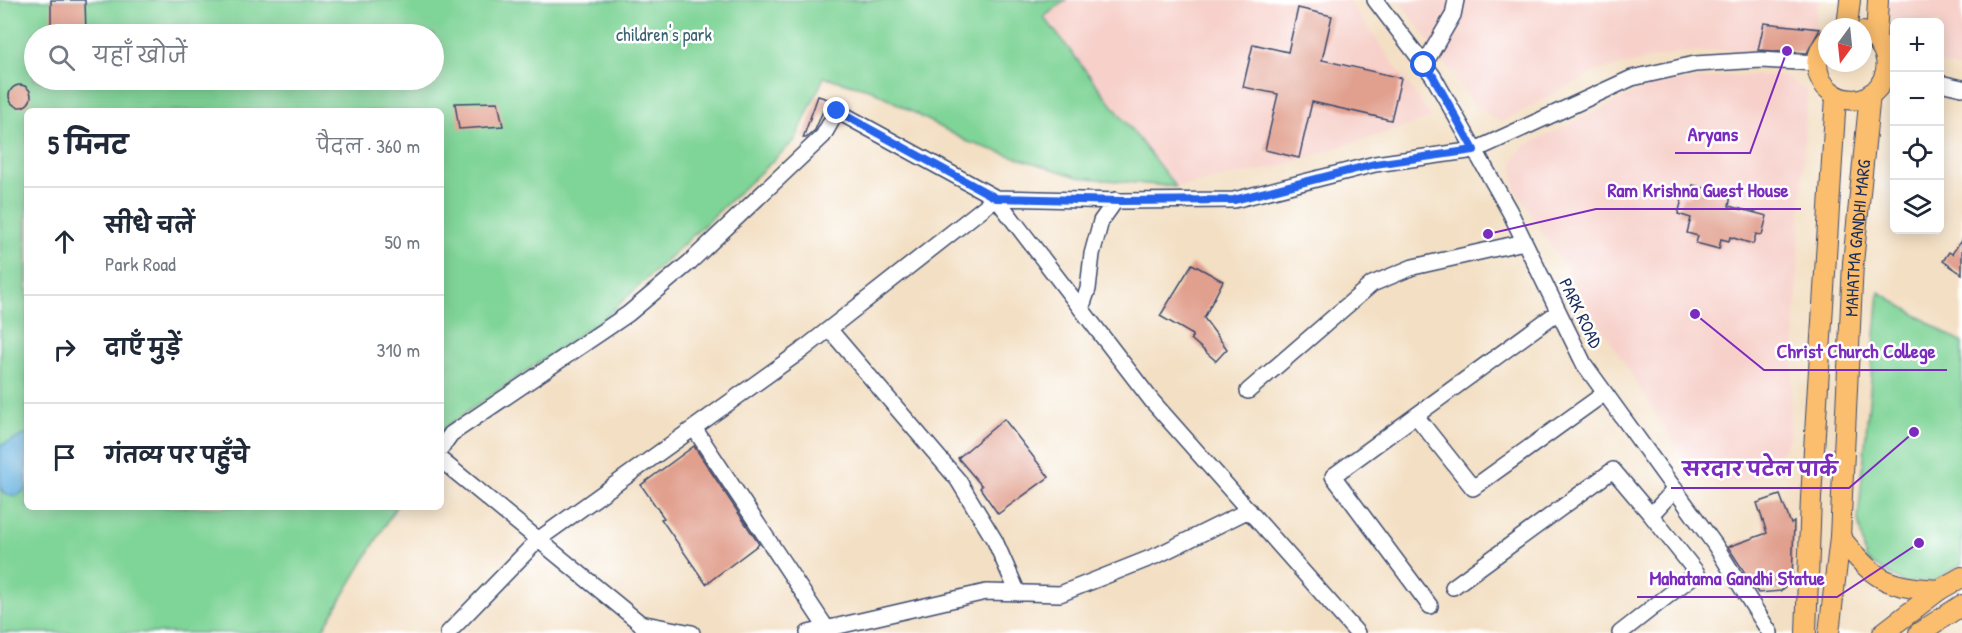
<!DOCTYPE html>
<html lang="hi">
<meta charset="utf-8">
<style>
:root{--surface:#fff;--page:#f2f2f3;--text:#1f2937;--muted:#747a83;--line:#e0e1e3}
body{margin:0;font-family:"Patrick Hand","Playpen Sans Deva",sans-serif;background:var(--page);color:var(--text)}
.controls{position:absolute;right:18px;top:18px;display:grid;overflow:hidden;border-radius:9px;box-shadow:0 3px 15px #0003}
.controls button{width:54px;height:54px;display:grid;place-items:center;padding:0;border:0;border-bottom:2px solid var(--line);background:var(--surface);color:var(--text);font:30px sans-serif}
.compass{position:absolute;left:1818px;top:18px;width:54px;height:54px;border-radius:50%;background:var(--surface);box-shadow:0 3px 15px #0003;rotate:195deg}
.stop{position:absolute;width:18px;height:18px;margin:-14px;border:4px solid #2563eb;border-radius:50%;background:#fff}
.stop.end{background:#2563eb;border-color:#fff;box-shadow:0 2px 6px #0008}
.list{margin:0;padding:0;list-style:none}
h2{display:flex;justify-content:space-between;align-items:center;height:78px;margin:0;padding:0 24px;font-size:26px}
h2 small{font-size:20px;font-weight:400;color:var(--muted)}
.list li{display:grid;grid-template-columns:39px 1fr auto;gap:18px;align-items:center;box-sizing:border-box;height:108px;padding:0 24px;border-top:2px solid var(--line)}
.list b{display:block;font-size:22px;white-space:nowrap}
.list p{margin:0;font-size:20px;white-space:nowrap;color:var(--muted)}
.list em{font-size:20px;font-style:normal;color:var(--muted)}
.icon{flex:none;width:33px;height:33px;fill:none;stroke:currentColor;stroke-width:2;stroke-linecap:round;stroke-linejoin:round}
.map{position:relative;flex:none;width:1962px;height:633px;overflow:hidden}
.search{position:absolute;background:var(--surface);box-shadow:0 3px 15px #0003;left:24px;top:24px;width:420px;height:66px;display:flex;align-items:center;gap:15px;box-sizing:border-box;padding:0 21px;border-radius:33px;color:var(--muted);font-size:22px}
.panel{position:absolute;background:var(--surface);box-shadow:0 3px 15px #0003;left:24px;top:108px;width:420px;height:402px;border-radius:9px}
.map>svg:first-child{display:block}
</style>
<div class="map">
<svg width="1962" height="633" viewBox="0 0 1962 633">
<rect width="100%" height="100%" fill="#fff"/>
<filter id="ink" filterUnits="userSpaceOnUse"><feTurbulence type="fractalNoise" baseFrequency=".0167" numOctaves="2"/><feDisplacementMap in="SourceGraphic" scale="12" xChannelSelector="R" yChannelSelector="G"/><feConvolveMatrix kernelMatrix="1 2 1 2 8 2 1 2 1" color-interpolation-filters="sRGB"/></filter>
<filter id="wash" filterUnits="userSpaceOnUse"><feTurbulence type="fractalNoise" baseFrequency=".008" numOctaves="4" result="noise"/><feDisplacementMap in="SourceGraphic" scale="24" xChannelSelector="R" yChannelSelector="G"/><feGaussianBlur stdDeviation="1.35" result="paint"/><feColorMatrix in="noise" values="0 0 0 0 0 0 0 0 0 0 0 0 0 0 0 0 0 1.4 0 .05"/><feComposite in="paint" operator="in"/></filter>
<g filter="url(#wash)">
<rect width="100%" height="100%" fill="#f3dfc3"/>
<path fill="#f7d0ca" d="M1067,0H1348L1432,118L1273,168L1176,187L1044,17Z
M1399,0H1818L1811,47L1682,52L1599,70L1501,122L1476,107Z
M1887,0H1962V69L1940,63V22H1894V31Z
M1730,76H1786L1807,91L1789,440L1772,468L1756,479L1719,485L1697,480L1515,188L1512,164L1523,147L1654,83Z"/>
<path fill="#7fd497" stroke="#4d827a" stroke-width="1.5" fill-rule="evenodd" d="M0,0H1066L1044,17L1176,187L1078,177L968,142L872,90L824,77L795,140L609,314L444,428L441,433V111H27V507H396L321,633H0ZM34,34H434V80H34Z
M1879,292L1962,343V564L1934,581L1904,583L1866,560L1858,520Z"/>
<path fill="#67b4e1" stroke="#4172a0" stroke-width="1.5" d="M27,434V489L17,496L5,494L0,487V446Z"/>
<g id="blocks">
<path fill="#e19f8d" d="M51,0H85L86,34H51Z
M1298,8L1332,16L1322,60L1401,78L1391,120L1312,102L1299,158L1265,150L1278,94L1243,87L1253,44L1288,52Z
M1764,23L1820,29L1807,53L1758,50Z
M9 96a11 11 0 1 1 22 0a11 11 0 1 1-22 0Z
M818,96L828,99L815,130L806,138H803Z
M498,102L503,126L459,129L455,103Z
M1693,185L1731,195L1729,206L1767,216L1762,235L1756,234L1753,244L1730,237L1729,241L1721,239L1719,249L1696,243L1698,236L1687,233L1691,218L1678,214L1683,196L1689,198Z
M1962,239V274L1943,261L1949,252L1952,254Z
M1192,264L1223,281L1204,318L1227,349L1216,361L1191,339L1193,335L1160,316Z
M1004,419L1049,477L998,514L980,488L982,486L958,458Z
M694,446L759,544L706,584L661,519L664,518L641,485Z
M1780,495L1791,524L1794,522L1792,581L1781,591L1758,593L1728,547L1767,533L1757,503Z"/>
</g>
</g>
<g filter="url(#ink)">
<use href="#blocks" fill-opacity="0" stroke="#3b496d" stroke-width="1.5"/>
<g fill="none" stroke-linecap="round" stroke-linejoin="round">
<g stroke="#3b496d" stroke-width="18">
<path id="minor" d="M1375,0L1433,76L1510,212L1584,364L1715,545L1770,633
M1424,65L1453,15L1456,0
M1940,83L1962,88
M1081,309L1088,289L1092,254L1101,221L1116,200
M829,329L958,480L995,541L1018,593
M1248,391L1372,284L1413,267L1524,242
M1416,416L1473,488L1605,393
M694,428L827,629
M441,448L451,434L628,314L690,262L823,136L837,111L996,198L1121,201L1234,200L1375,164L1475,150L1632,78L1695,64L1761,60L1817,63
M441,460L640,623L647,633
M1453,587L1613,470L1651,515
M1430,606L1333,476L1558,312
M640,623L692,633
M448,633L539,539L801,351L996,198L1152,401L1357,633
M808,633L986,592L1060,594L1158,555L1249,510
M1620,633L1697,573L1651,515L1675,489"/>
</g>
<g stroke="#3b496d" stroke-width="22">
<g id="major">
<path d="M1847,27L1850,0"/>
<path d="M1827,40C1794,80 1853,123 1880,85C1885,77 1888,68 1886,59C1883,46 1875,36 1863,32"/>
<path d="M1876,40L1878,0"/>
<path d="M1840,537C1874,579 1884,587 1939,590"/>
<path d="M1806,633L1811,498L1836,96"/>
<path id="s1" d="M1829,633L1840,537L1853,263L1870,94"/>
<path d="M1883,633L1939,590L1962,577"/>
<path d="M1919,633L1962,605"/>
</g>
</g>
<use href="#minor" stroke="#fff" stroke-width="15"/>
<use href="#major" stroke="#fbbe6e" stroke-width="20"/>
</g>
</g>
<g fill="none" stroke-linecap="round" stroke-linejoin="round" filter="url(#ink)">
<path stroke="#2563eb" stroke-width="8" d="M837,111L996,198L1121,201L1234,200L1375,164L1474,150L1433,76L1424,65"/>
</g>
<g text-anchor="middle" dominant-baseline="central" stroke-width="5" stroke-linejoin="round" paint-order="stroke">
<g font-size="18" fill="#39616f" stroke="#fff">
<text x="664" y="34">children's park</text>
</g>
<g font-size="18" fill="#1b2f5e" stroke="#fff">
<text stroke="none"><textPath href="#s1" startOffset="396">MAHATMA GANDHI MARG</textPath></text>
<text transform="translate(1581 313) rotate(64)">PARK ROAD</text>
</g>
</g>
<path fill="none" stroke="#7b2cbf" stroke-width="2" d="M1787 51L1750 153H1675M1488 234L1596 209H1801M1695 314L1764 370H1947M1914 432L1849 488H1671M1919 543L1837 597H1637"/>
<g fill="#7b2cbf" stroke="#fff" stroke-width="2">
<circle cx="1787" cy="51" r="6"/>
<circle cx="1488" cy="234" r="6"/>
<circle cx="1695" cy="314" r="6"/>
<circle cx="1914" cy="432" r="6"/>
<circle cx="1919" cy="543" r="6"/>
</g>
<g font-size="20" text-anchor="middle" font-weight="bold" fill="#7b2cbf" stroke="#fff" stroke-width="5" stroke-linejoin="round" paint-order="stroke">
<text x="1713" y="141">Aryans</text>
<text x="1698" y="197">Ram Krishna Guest House</text>
<text x="1856" y="358">Christ Church College</text>
<text x="1760" y="476">सरदार पटेल पार्क</text>
<text x="1737" y="585">Mahatama Gandhi Statue</text>
</g>
</svg>
<div class="controls">
<button>+</button>
<button>−</button>
<button><svg class="icon" aria-label="locate" viewBox="0 0 24 24"><circle cx="12" cy="12" r="6"/><path d="M12 2v4M12 18v4M2 12h4M18 12h4"/></svg></button>
<button><svg class="icon" aria-label="layers" viewBox="0 0 24 24"><path d="M12 4l9 5-9 5-9-5zM3 14l9 5 9-5"/></svg></button>
</div>
<svg class="compass" viewBox="-18 -18 36 36"><path d="M0-13l5 13h-10z" fill="#e53935"/><path d="M0 13l5-13h-10z" fill="#747a83"/></svg>
<div class="stop" style="left:1424px;top:65px"></div>
<div class="stop end" style="left:837px;top:111px"></div>
<div class="search"><svg class="icon" aria-label="search" viewBox="0 0 24 24"><circle cx="10" cy="10" r="6"/><path d="M15 15l6 6"/></svg>यहाँ खोजें</div>
<section class="panel">
<h2>5 मिनट<small>पैदल · 360 m</small></h2>
<ul class="list">
<li><svg class="icon" aria-label="ahead" viewBox="0 0 24 24"><path d="M12 20V5M6 11l6-6 6 6"/></svg><div><b>सीधे चलें</b><p>Park Road</p></div><em>50 m</em></li>
<li><svg class="icon" aria-label="right" viewBox="0 0 24 24"><path d="M7 20v-9h11M14 6l5 5-5 5"/></svg><div><b>दाएँ मुड़ें</b></div><em>310 m</em></li>
<li><svg class="icon" aria-label="arrive" viewBox="0 0 24 24"><path d="M6 21V4h12l-3 4 3 4H6"/></svg><div><b>गंतव्य पर पहुँचे</b></div></li>
</ul>
</section>
</div>
